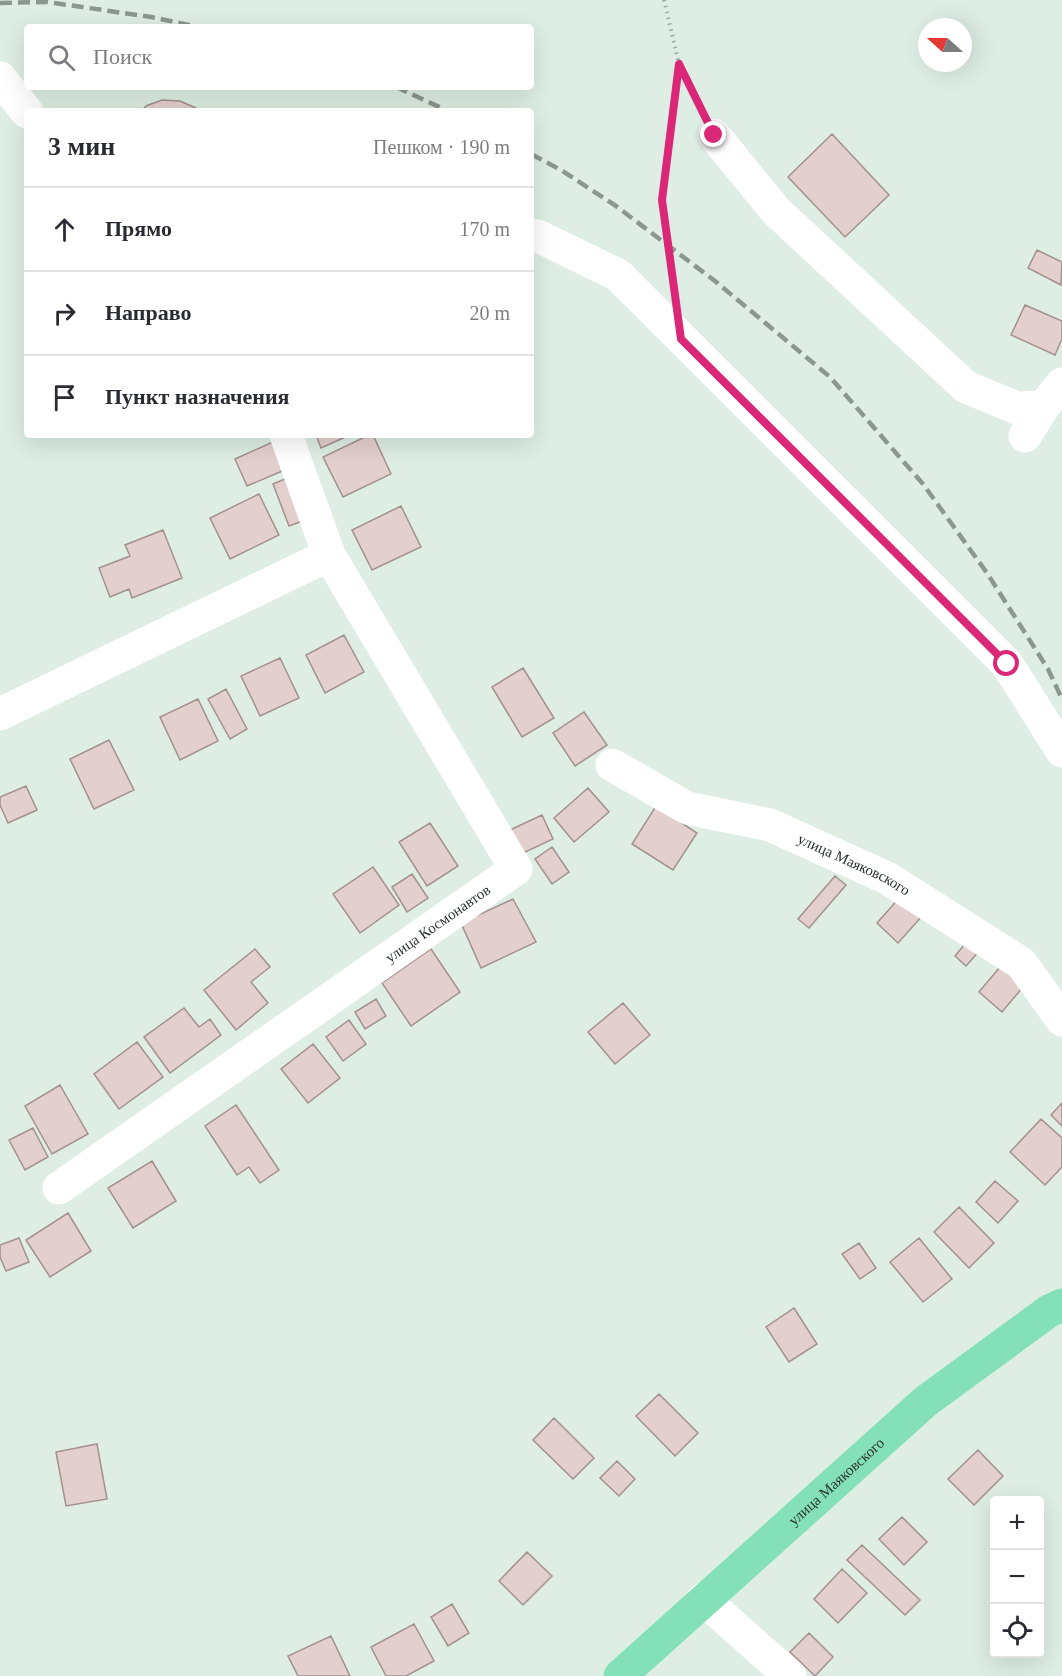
<!DOCTYPE html>
<html lang="ru">
<meta charset="utf-8">
<style>
:root{--surface:#fff;--page:#f7f7f7;--text:#2b2b33;--muted:#7c7c81;--line:#e1e1e2}
body{margin:0;font-family:Georgia,serif;background:var(--page);color:var(--text)}
.controls{position:absolute;right:18px;bottom:18px;display:grid;overflow:hidden;border-radius:6px;box-shadow:0 6px 24px #0002}
.controls button{width:54px;height:54px;display:grid;place-items:center;padding:0;border:0;border-bottom:2px solid var(--line);background:var(--surface);color:var(--text);font:30px sans-serif}
.compass{position:absolute;left:918px;top:18px;width:54px;height:54px;border-radius:50%;background:var(--surface);box-shadow:0 6px 24px #0002;rotate:291deg}
.stop{position:absolute;width:18px;height:18px;margin:-14px;border:4px solid #db2777;border-radius:50%;background:#fff}
.stop.end{background:#db2777;border-color:#fff;box-shadow:0 2px 6px #0008}
.list{margin:0;padding:0;list-style:none}
h2{display:flex;justify-content:space-between;align-items:center;height:78px;margin:0;padding:0 24px;font-size:26px}
h2 small{font-size:20px;font-weight:400;color:var(--muted)}
.list li{display:grid;grid-template-columns:39px 1fr auto;gap:18px;align-items:center;box-sizing:border-box;height:84px;padding:0 24px;border-top:2px solid var(--line)}
.list b{display:block;font-size:22px;white-space:nowrap}
.list em{font-size:20px;font-style:normal;color:var(--muted)}
.icon{flex:none;width:33px;height:33px;fill:none;stroke:currentColor;stroke-width:2;stroke-linecap:round;stroke-linejoin:round}
.map{position:relative;flex:none;width:1062px;height:1676px;overflow:hidden}
.search{position:absolute;background:var(--surface);box-shadow:0 6px 24px #0002;left:24px;top:24px;width:510px;height:66px;display:flex;align-items:center;gap:15px;box-sizing:border-box;padding:0 21px;border-radius:6px;color:var(--muted);font-size:22px}
.panel{position:absolute;background:var(--surface);box-shadow:0 6px 24px #0002;left:24px;top:108px;width:510px;height:330px;border-radius:6px}
.map>svg:first-child{display:block}
</style>
<div class="map">
<svg width="1062" height="1676" viewBox="0 0 1062 1676">
<rect width="100%" height="100%" fill="#deeee4"/>
<path fill="#e3cfce" stroke="#a3908f" stroke-width="1.5" d="M162,100L180,101L196,108L199,111H142L146,106Z
M832,134L889,195L845,237L788,177Z
M1037,250L1062,262L1061,285L1028,268Z
M1025,305L1062,321V339L1055,355L1011,335Z
M316,435H350L321,448Z
M369,435H373L391,474L343,497L323,457Z
M275,441L287,469L247,486L235,459Z
M292,476L308,519L289,526L273,484Z
M259,494L279,535L230,559L210,518Z
M401,506L421,547L372,570L352,530Z
M163,530L182,578L132,598L129,589L110,597L99,568L130,556L125,545Z
M344,635L364,672L325,693L306,655Z
M280,658L299,698L260,716L241,676Z
M523,668L554,718L522,737L492,687Z
M226,689L247,729L230,739L208,699Z
M198,699L218,741L180,760L160,717Z
M584,712L607,745L575,766L553,733Z
M109,740L134,790L94,809L70,759Z
M26,786L37,810L8,823L0,805V797Z
M588,788L609,812L574,842L554,818Z
M656,806L697,833L673,870L632,844Z
M542,815L553,839L506,861L495,837Z
M430,823L458,866L427,886L399,842Z
M552,847L569,872L552,884L535,859Z
M373,867L399,905L360,933L333,894Z
M412,874L428,898L407,912L392,887Z
M835,876L846,885L809,928L798,919Z
M901,896L923,915L898,943L877,923Z
M513,899L536,942L481,968L461,923Z
M969,939L981,949L966,966L955,956Z
M255,949L270,967L251,982L268,1003L236,1030L204,990Z
M431,949L460,992L411,1026L382,983Z
M1005,961L1028,981L1002,1012L979,992Z
M376,999L386,1016L365,1029L355,1012Z
M623,1003L650,1035L615,1064L588,1032Z
M184,1008L199,1027L210,1019L221,1035L170,1073L144,1037Z
M349,1020L366,1044L343,1061L326,1037Z
M137,1042L163,1077L119,1109L94,1074Z
M313,1044L340,1078L308,1103L281,1069Z
M60,1085L88,1134L52,1154L25,1106Z
M1062,1103V1126L1051,1115Z
M236,1105L279,1170L260,1183L249,1167L237,1175L205,1126Z
M1041,1119L1062,1138V1167L1045,1185L1010,1152Z
M33,1128L48,1157L25,1170L9,1140Z
M152,1161L176,1201L133,1228L108,1188Z
M995,1181L1018,1201L998,1223L976,1202Z
M959,1207L994,1243L969,1268L934,1232Z
M68,1213L91,1251L50,1277L26,1240Z
M19,1238L29,1262L6,1271L0,1257V1245Z
M919,1238L952,1279L923,1302L890,1262Z
M859,1243L876,1268L860,1279L842,1254Z
M794,1308L817,1344L789,1362L766,1327Z
M659,1394L698,1433L675,1456L636,1416Z
M554,1418L594,1458L573,1479L533,1440Z
M97,1444L107,1499L66,1506L56,1452Z
M978,1450L1003,1476L974,1505L948,1479Z
M617,1461L635,1479L619,1496L600,1478Z
M902,1517L927,1542L904,1565L879,1539Z
M862,1545L920,1600L905,1615L847,1560Z
M527,1552L552,1576L523,1605L499,1581Z
M842,1569L867,1593L838,1623L814,1599Z
M452,1604L469,1633L448,1646L431,1617Z
M414,1624L434,1661L406,1676H386L371,1647Z
M809,1633L833,1657L815,1676L790,1652Z
M331,1636L350,1676H298L288,1656Z"/>
<g fill="none" stroke-linecap="round" stroke-linejoin="round">
<path stroke="#9eaba3" stroke-width="4" stroke-dasharray="1.5 4.5" stroke-linecap="butt" d="M664,0L679,64L701,107
M673,286L662,200L679,64"/>
<g stroke="#fff" stroke-width="33">
<path d="M0,78L27,112"/>
<path d="M714,135L776,211L966,387L1017,408L1043,407"/>
<path d="M531,235L538,236L618,275L1007,664L1062,751"/>
<path d="M1025,436L1043,407L1062,384"/>
<path d="M0,714L329,555"/>
<path id="s1" d="M612,765L687,808L770,825L887,878L1021,963L1062,1020"/>
<path id="s2" d="M59,1188L516,869L329,555L286,435"/>
<path d="M703,1599L790,1676"/>
</g>
<path stroke="#83e0b9" stroke-width="33" id="s3" d="M620,1676L926,1401L1049,1311L1062,1305"/>
<path stroke="#8c9790" stroke-width="4.5" stroke-dasharray="12 6" stroke-linecap="butt" d="M0,3L47,2L151,17L198,27
M396,87L448,111
M531,154L561,170L616,206L715,281L830,377L923,484L987,573L1048,669L1062,699"/>
</g>
<g fill="none" stroke-linecap="round" stroke-linejoin="round">
<path stroke="#db2777" stroke-width="8" d="M714,135L679,64L662,200L681,339L1007,664"/>
</g>
<g text-anchor="middle" dominant-baseline="central" stroke-width="4.5" stroke-linejoin="round" paint-order="stroke">
<g font-size="15" fill="#2c322f" stroke="#fff">
<text stroke="none"><textPath href="#s1" startOffset="264">улица Маяковского</textPath></text>
<text stroke="none"><textPath href="#s2" startOffset="462">улица Космонавтов</textPath></text>
<text stroke="none"><textPath href="#s3" startOffset="291">улица Маяковского</textPath></text>
</g>
</g>
</svg>
<div class="controls">
<button>+</button>
<button>−</button>
<button><svg class="icon" aria-label="locate" viewBox="0 0 24 24"><circle cx="12" cy="12" r="6"/><path d="M12 2v4M12 18v4M2 12h4M18 12h4"/></svg></button>
</div>
<svg class="compass" viewBox="-18 -18 36 36"><path d="M0-13l5 13h-10z" fill="#e53935"/><path d="M0 13l5-13h-10z" fill="#7c7c81"/></svg>
<div class="stop" style="left:1007px;top:664px"></div>
<div class="stop end" style="left:714px;top:135px"></div>
<div class="search"><svg class="icon" aria-label="search" viewBox="0 0 24 24"><circle cx="10" cy="10" r="6"/><path d="M15 15l6 6"/></svg>Поиск</div>
<section class="panel">
<h2>3 мин<small>Пешком · 190 m</small></h2>
<ul class="list">
<li><svg class="icon" aria-label="ahead" viewBox="0 0 24 24"><path d="M12 20V5M6 11l6-6 6 6"/></svg><div><b>Прямо</b></div><em>170 m</em></li>
<li><svg class="icon" aria-label="right" viewBox="0 0 24 24"><path d="M7 20v-9h11M14 6l5 5-5 5"/></svg><div><b>Направо</b></div><em>20 m</em></li>
<li><svg class="icon" aria-label="arrive" viewBox="0 0 24 24"><path d="M6 21V4h12l-3 4 3 4H6"/></svg><div><b>Пункт назначения</b></div></li>
</ul>
</section>
</div>
